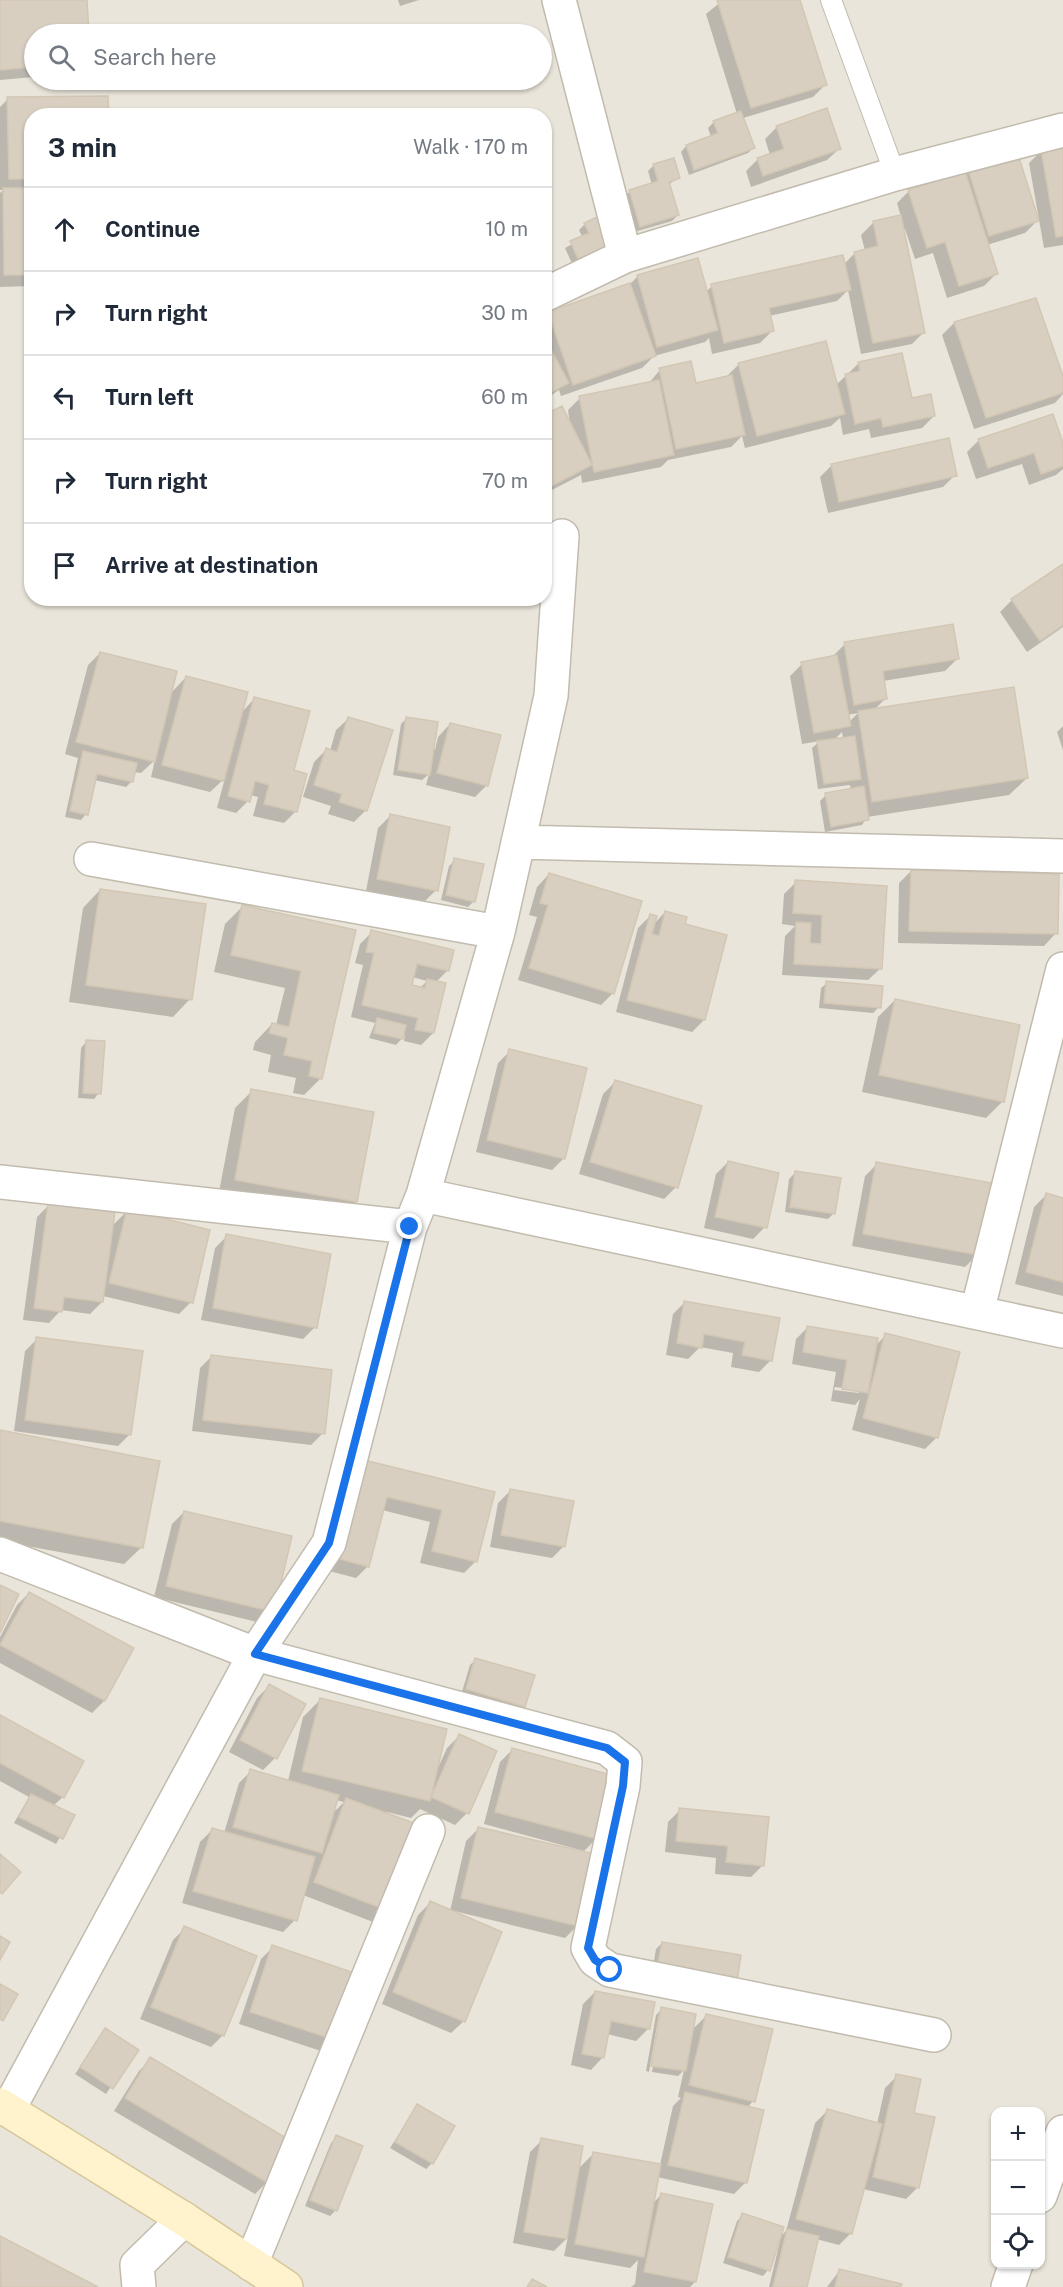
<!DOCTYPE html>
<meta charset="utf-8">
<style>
:root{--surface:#fff;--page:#f2f2f3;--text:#1f2937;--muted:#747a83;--line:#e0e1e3}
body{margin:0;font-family:"Public Sans",sans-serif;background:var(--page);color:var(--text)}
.controls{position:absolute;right:18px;bottom:18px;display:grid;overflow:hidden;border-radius:12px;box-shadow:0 2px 4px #0004}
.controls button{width:54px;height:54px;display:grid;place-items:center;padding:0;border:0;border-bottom:2px solid var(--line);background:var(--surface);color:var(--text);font:30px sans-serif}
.stop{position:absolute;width:18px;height:18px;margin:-14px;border:4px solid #1a73e8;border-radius:50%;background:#fff}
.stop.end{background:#1a73e8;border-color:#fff;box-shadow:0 2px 6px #0008}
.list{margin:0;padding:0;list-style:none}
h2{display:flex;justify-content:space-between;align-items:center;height:78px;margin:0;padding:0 24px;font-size:26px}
h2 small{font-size:20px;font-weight:400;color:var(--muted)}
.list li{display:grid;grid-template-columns:39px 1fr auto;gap:18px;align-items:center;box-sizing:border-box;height:84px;padding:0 24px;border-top:2px solid var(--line)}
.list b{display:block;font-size:22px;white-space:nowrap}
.list em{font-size:20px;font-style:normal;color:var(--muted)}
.icon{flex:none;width:33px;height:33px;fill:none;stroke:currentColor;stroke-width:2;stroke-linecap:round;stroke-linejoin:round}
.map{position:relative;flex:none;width:1063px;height:2287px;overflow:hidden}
.search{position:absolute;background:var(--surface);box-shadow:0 2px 4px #0004;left:24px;top:24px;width:528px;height:66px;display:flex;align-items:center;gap:15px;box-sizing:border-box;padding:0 21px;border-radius:33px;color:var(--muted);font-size:22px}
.panel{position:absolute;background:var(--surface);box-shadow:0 2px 4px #0004;left:24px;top:108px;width:528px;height:498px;border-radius:24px}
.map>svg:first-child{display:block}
</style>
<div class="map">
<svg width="1063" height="2287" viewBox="0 0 1063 2287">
<rect width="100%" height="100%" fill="#f6f3ec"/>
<path fill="#eae5da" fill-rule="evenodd" d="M0,0H1063V2287H0ZM34,34H542V80H34ZM32,116H544V598H32ZM996,2112H1040V2264H996Z"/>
<path fill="#0003" fill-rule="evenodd" d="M6,0H85L88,34H34V77L0,80V2Z
M398,0H419L400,6Z
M723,0H799L825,85L813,97L743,118L754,147L748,153L689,175L681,152L686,146L711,137L708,128L714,122L737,114L706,14Z
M8,99L32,116V286L0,287V193L3,190H0V107Z
M777,127L840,148L827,160L751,187L746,171L758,159L770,155L765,139Z
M1063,147V245L1044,248L1029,163L1041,151Z
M654,165L678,178L668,185L678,215L672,221L634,232L624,197L629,192L652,185L648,171Z
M968,167L1037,221L1025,233L987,245L996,274L984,286L947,298L933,253L915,259L905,229L903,230L924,332L912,344L861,354L848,290L837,301L769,316L772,331L760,343L712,354L709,338L705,342L654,356L642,368L561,396L559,390L544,400V317L548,314L628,286L638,276L706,292L712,286L843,265L855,253L865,251L861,235L873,223L901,217L897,203L909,191L960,175Z
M585,224L605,254L574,268L565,248L583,238L579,230Z
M1035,300L1063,380V394L1055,403L974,429L942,335L954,323Z
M901,355L910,400L934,416L922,428L871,438L869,429L843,435L840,418L831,426L745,448L742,436L731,447L668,460L661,467L582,483L581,475L544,494V417L570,424L568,410L580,398L648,384L660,370L695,385L727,376L739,364L836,385L858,364Z
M979,440L1063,448V469L1056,475L1029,485L1022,464L976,479L967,452Z
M832,465L955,475L943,487L828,513L820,477Z
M1063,566V627L1027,652L1000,612L1012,600Z
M845,644L957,659L945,671L883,681L885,699L874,710L1027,778L1009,795L867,817L862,825L825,832L820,801L826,795L851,790L850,785L818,789L812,748L820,741L802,744L790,676L802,664L833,656ZM858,713L849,722L847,715ZM842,732L843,739L834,740Z
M100,653L171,693L186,677L241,713L254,699L292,771L296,811L284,823L253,816L258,797L250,795L248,801L236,813L217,808L225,778L210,792L151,777L155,760L141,773L134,772L132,781L126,787L94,780L86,814L81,820L65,817L78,758L65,754L88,665Z
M349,718L366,810L354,822L328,814L331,806L303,797L314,762L326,750L330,751L336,730Z
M407,718L435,750L438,737L450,724L487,785L475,797L426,785L429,774L422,780L393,775L401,724Z
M1063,726V750L1057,732Z
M390,816L436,890L424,902L366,891L378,828Z
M455,860L474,901L468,907L441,900L449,866Z
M911,871L1056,933L1044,946L898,943L899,883Z
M549,874L613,993L601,1005L518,980L537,917L529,915L537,887Z
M796,882L881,968L868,980L782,975L785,936L795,926L782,924L784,894Z
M100,890L190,999L173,1017L69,1002L83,908Z
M243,906L354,931L321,1078L304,1095L293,1093L296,1078L268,1072L271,1055L253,1050L255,1042L272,1024L276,1025L285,988L214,972L225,924Z
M665,912L683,925L725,936L704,1020L692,1032L616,1012L638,928L650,916L653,925Z
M372,932L448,970L436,982L433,1033L421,1045L404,1041L405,1035L396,1045L369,1038L375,1023L351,1017L363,965L355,963L360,944ZM412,977L427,981L420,988L410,986Z
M827,983L879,1007L873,1013L819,1008L821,988Z
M895,1000L1003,1101L986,1118L862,1092L878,1017Z
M86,1042L99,1093L94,1099L78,1098L81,1048Z
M510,1051L564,1158L552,1170L476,1152L498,1063Z
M615,1082L676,1187L664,1199L579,1174L603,1094Z
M252,1091L356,1202L338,1219L218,1197L235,1108Z
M728,1162L765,1227L753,1239L704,1228L716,1174Z
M877,1164L977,1255L965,1267L852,1246L865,1176Z
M795,1173L834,1213L828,1219L785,1212L789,1179Z
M1046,1195L1063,1199V1296L1015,1284L1034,1207Z
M49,1205L112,1226L127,1211L191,1302L179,1314L103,1296L102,1302L90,1314L61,1310L49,1323L23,1320L37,1217Z
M227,1236L315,1327L303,1339L201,1320L215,1248Z
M685,1302L779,1319L771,1360L759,1372L731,1367L733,1353L700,1347L688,1359L666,1355L673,1314Z
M808,1327L875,1346L886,1335L937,1437L925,1449L852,1430L860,1399L855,1405L831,1401L836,1372L792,1364L796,1339ZM835,1387L859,1390V1393L834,1390Z
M37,1339L130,1434L118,1446L14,1431L25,1351Z
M212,1356L323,1433L311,1445L192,1431L200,1368Z
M0,1432L142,1547L124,1564L0,1541Z
M365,1461L493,1493L476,1561L464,1573L420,1563L430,1522L382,1510L368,1566L356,1578L329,1571Z
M510,1491L564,1546L552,1558L490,1547L498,1503Z
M184,1512L290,1537L261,1623L154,1597L172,1524Z
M29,1593L132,1648L104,1701L92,1713L0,1663V1637L17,1605Z
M476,1659L533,1676L524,1707L518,1713L461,1695L470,1665Z
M269,1686L275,1758L263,1770L229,1752L257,1698Z
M320,1700L437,1770L447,1748L459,1736L467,1813L455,1825L420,1809L411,1818L387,1812L385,1910L373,1922L303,1895L295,1920L283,1932L182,1903L200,1842L212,1830L224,1833L239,1783L251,1771L288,1781L303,1717ZM336,1800L344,1802L331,1815Z
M0,1717L63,1797L53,1806L73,1816L56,1844L14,1823L29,1797L0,1781Z
M512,1750L596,1839L584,1851L484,1824L500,1762Z
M680,1810L763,1865L751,1877L715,1874L716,1858L665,1852L668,1822Z
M478,1829L577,1926L565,1938L454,1911L464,2021L451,2033L382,2004L418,1915L430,1903L450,1911L466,1841Z
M185,1928L223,2035L211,2047L140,2019L173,1940Z
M662,1943L740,1956L652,1974L656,1949Z
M273,1947L361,1977L327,2053L239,2024L261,1959Z
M595,1992L648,2029L636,2041L607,2034L603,2057L591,2070L571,2065L583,2004Z
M662,2009L691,2031L707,2015L753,2101L747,2108L746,2182L734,2194L657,2177L652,2204L661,2195L695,2282L690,2287H631L635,2284L638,2260L630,2268L564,2256L568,2237L554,2251L513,2243L530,2152L542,2140L578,2169L593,2154L660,2165L673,2106L681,2098L678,2097L684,2070L678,2076L652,2072L662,2014H659L649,2072L646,2071L656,2015Z
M106,2030L136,2050L106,2094L75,2074Z
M151,2059L291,2142L267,2182L255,2194L114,2111L139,2071Z
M897,2076L912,2114L918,2187L906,2199L863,2189L851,2233L839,2245L816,2239L805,2287H769L780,2241H778L768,2270L763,2276L723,2263L737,2221L743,2215L778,2239L786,2231L815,2123L827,2111L877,2124L885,2088Z
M417,2106L432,2163L426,2169L390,2148Z
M337,2137L336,2210L330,2216L305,2206L331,2143Z
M0,2238L95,2287H0Z
M840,2270L900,2287H827Z"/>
<path fill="#d8cfc1" stroke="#d3c7b4" stroke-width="1.5" d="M0,0H87L89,34H34V67L0,70Z
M717,0H800L827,85L751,108Z
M108,96L109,116H32V179H9L7,97Z
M827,108L841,149L763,176L757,158L784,149L776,126Z
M741,111L755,148L694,170L686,145L718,133L713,121Z
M1063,146V236L1056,237L1041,149Z
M1017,151L1039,221L989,236L967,166Z
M674,158L680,178L669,182L679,215L640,227L629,190L658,181L653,164Z
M965,171L998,274L959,286L945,242L927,248L908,190Z
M3,188H32V275H4Z
M901,215L925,333L873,343L854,252L878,246L873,221Z
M599,216L613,249L580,263L570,241L589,233L584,223Z
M843,255L851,290L769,308L774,331L724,343L711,284Z
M698,258L718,330L657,347L637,275Z
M630,283L656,356L573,385L548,312Z
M1036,298L1063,376V393L986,418L954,322Z
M544,337L569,383L544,396Z
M826,341L845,414L757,436L738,363Z
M902,353L912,398L931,394L935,416L883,427L881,418L855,424L845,374L860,371L858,362Z
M691,361L696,383L732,375L745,435L676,449L659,368Z
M659,380L674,455L594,472L579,396Z
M562,406L592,465L544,490V415Z
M1053,414L1063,443V466L1041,474L1034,453L988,468L978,439Z
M949,438L957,476L839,502L831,464Z
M1063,564V625L1040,641L1011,599Z
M953,624L959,659L883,671L887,699L854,705L844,642Z
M100,652L177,671L155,762L76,742Z
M837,655L851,726L814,733L801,662Z
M186,676L248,692L224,781L162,765Z
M1014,687L1028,778L872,802L858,711Z
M254,697L310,711L294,770L307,774L297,812L264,804L269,785L255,781L250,802L228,796Z
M348,717L393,730L367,811L339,802L342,794L314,785L326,748L337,752Z
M406,717L438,722L430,775L398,770Z
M450,723L501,735L488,786L437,773Z
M855,736L861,779L824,784L817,741Z
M83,751L137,763L133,782L97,774L88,815L70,811Z
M864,786L869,820L831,827L825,793Z
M390,814L450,827L438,891L377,879Z
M454,858L484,864L475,902L446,895Z
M911,870L1059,874L1058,934L909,931Z
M549,873L642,901L614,994L529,968L548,905L540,903Z
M795,880L887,886L882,969L794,964L796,922L811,923L810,943L821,944L822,915L793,913Z
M100,889L206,904L192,1000L86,985Z
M242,905L356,930L322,1079L309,1076L312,1061L284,1055L288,1038L269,1033L272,1023L289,1027L301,971L231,955Z
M665,911L687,917L685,924L727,935L705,1020L627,1000L650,914L657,916L652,934L659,936Z
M371,930L454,950L449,971L417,964L412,985L425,988L427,979L446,983L434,1033L415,1030L418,1018L362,1005L374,953L366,952Z
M826,981L883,986L881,1008L824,1003Z
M895,999L1020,1025L1004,1102L879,1075Z
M377,1018L406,1025L403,1039L374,1033Z
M86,1040L105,1041L101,1094L83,1093Z
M509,1049L587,1068L565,1159L487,1140Z
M615,1080L702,1106L678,1188L590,1162Z
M251,1089L374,1112L357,1202L235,1180Z
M728,1161L779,1173L767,1228L715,1217Z
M876,1162L992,1183L978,1255L863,1234Z
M795,1171L841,1178L835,1214L790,1207Z
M1046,1193L1063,1198V1282L1026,1272Z
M48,1203L115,1212L103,1302L64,1297L62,1312L34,1308Z
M127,1209L210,1230L193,1303L109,1283Z
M226,1234L331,1254L317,1328L213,1308Z
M684,1301L780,1318L772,1361L742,1355L745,1342L704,1334L702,1348L677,1343Z
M807,1326L878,1338L868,1393L842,1389L847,1360L803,1352Z
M885,1333L960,1352L938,1438L863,1418Z
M36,1337L143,1351L131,1435L25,1420Z
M211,1355L332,1370L325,1434L203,1420Z
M0,1430L160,1461L143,1548L0,1521Z
M364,1460L495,1492L477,1562L432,1551L442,1510L387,1497L369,1567L340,1559Z
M510,1489L574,1501L565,1547L501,1535Z
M184,1511L292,1536L274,1612L166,1586Z
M0,1585L19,1594L0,1633Z
M29,1592L134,1648L105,1701L0,1645Z
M475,1658L535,1675L525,1707L466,1689Z
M269,1684L306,1704L277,1759L240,1740Z
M320,1698L447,1729L430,1801L302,1771Z
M0,1715L84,1761L64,1798L0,1763Z
M459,1734L497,1751L469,1814L431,1797Z
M512,1748L615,1776L598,1839L495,1812Z
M250,1769L339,1795L322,1853L233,1827Z
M31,1794L75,1815L63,1839L19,1817Z
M346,1798L419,1825L386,1910L314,1882Z
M679,1808L769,1817L764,1866L726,1862L728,1846L676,1841Z
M478,1827L595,1854L578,1926L461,1898Z
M212,1828L315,1857L297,1921L193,1891Z
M0,1854L21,1872L2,1894L0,1892Z
M430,1901L502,1932L465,2022L393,1992Z
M184,1926L257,1956L224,2036L151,2007Z
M0,1936L10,1942L0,1960Z
M662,1942L741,1955L737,1982L657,1968Z
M272,1945L363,1976L341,2042L250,2012Z
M0,1984L18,1994L3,2021L0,2019Z
M595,1991L655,2002L650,2029L611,2021L604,2058L582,2054Z
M661,2007L696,2014L686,2071L651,2066Z
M706,2014L773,2029L755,2102L689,2085Z
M105,2028L139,2050L113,2089L80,2067Z
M150,2057L293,2142L268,2183L125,2098Z
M896,2074L921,2079L914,2113L935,2117L919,2188L873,2177Z
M685,2092L764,2110L747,2183L668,2165Z
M417,2104L455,2126L433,2164L395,2142Z
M827,2109L882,2124L852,2234L796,2219Z
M336,2135L363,2146L337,2211L310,2200Z
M541,2138L583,2146L567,2239L524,2232Z
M593,2152L661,2164L644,2257L575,2244Z
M661,2193L713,2204L696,2282L644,2272Z
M742,2213L784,2227L770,2271L728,2257Z
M787,2229L819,2236L807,2287H773Z
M0,2236L98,2287H1Z
M839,2269L902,2284L901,2287H835Z
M532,2279L547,2287H527Z"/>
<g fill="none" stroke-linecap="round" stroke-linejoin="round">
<g stroke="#c2bbae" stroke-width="22">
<path id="lane" d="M831,0L895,174"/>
</g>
<g stroke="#c2bbae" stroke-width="36">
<path id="street" d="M559,0L625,256
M544,295L625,256L895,174L1063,130
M518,842L1063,856
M91,859L498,932
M0,1182L410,1227
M423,1195L1063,1331
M977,1312L1063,969
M0,1554L255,1654L607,1748L625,1762L623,1786L588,1948L595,1960L610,1970L934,2035
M8,2110L255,1654L329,1543L410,1227L423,1195L498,932L551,696L562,536
M1040,2196L1063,2132
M251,2264L428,1831
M139,2287L137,2265L184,2219
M1008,2287L1016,2264"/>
</g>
<g stroke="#d6c79b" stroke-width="36">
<path id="secondary" d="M0,2105L184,2219L286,2287"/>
</g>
<use href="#lane" stroke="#fff" stroke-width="20"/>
<use href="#street" stroke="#fff" stroke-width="33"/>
<use href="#secondary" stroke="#fff3cd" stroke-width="33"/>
</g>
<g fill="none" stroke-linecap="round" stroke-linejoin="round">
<path stroke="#1a73e8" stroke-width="8" d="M410,1227L329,1543L255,1654L607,1748L625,1762L623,1786L588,1948L595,1960L610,1970"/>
</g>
</svg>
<div class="controls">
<button>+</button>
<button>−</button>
<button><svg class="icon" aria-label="locate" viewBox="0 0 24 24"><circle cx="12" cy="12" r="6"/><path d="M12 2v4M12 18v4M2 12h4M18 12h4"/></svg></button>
</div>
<div class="stop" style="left:610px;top:1970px"></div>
<div class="stop end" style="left:410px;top:1227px"></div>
<div class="search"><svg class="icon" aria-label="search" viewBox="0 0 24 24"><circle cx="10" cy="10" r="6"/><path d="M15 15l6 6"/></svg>Search here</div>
<section class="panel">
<h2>3 min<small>Walk · 170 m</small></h2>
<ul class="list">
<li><svg class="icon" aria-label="ahead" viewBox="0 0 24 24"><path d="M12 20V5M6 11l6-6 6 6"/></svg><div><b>Continue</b></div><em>10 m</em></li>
<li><svg class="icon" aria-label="right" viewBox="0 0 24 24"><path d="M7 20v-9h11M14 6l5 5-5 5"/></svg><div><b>Turn right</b></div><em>30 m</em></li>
<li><svg class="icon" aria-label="left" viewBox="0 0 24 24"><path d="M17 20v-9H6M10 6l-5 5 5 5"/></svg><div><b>Turn left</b></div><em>60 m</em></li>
<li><svg class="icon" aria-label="right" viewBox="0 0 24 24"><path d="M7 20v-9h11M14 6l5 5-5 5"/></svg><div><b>Turn right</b></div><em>70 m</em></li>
<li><svg class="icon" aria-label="arrive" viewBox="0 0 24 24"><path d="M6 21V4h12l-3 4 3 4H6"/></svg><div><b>Arrive at destination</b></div></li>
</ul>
</section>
</div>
